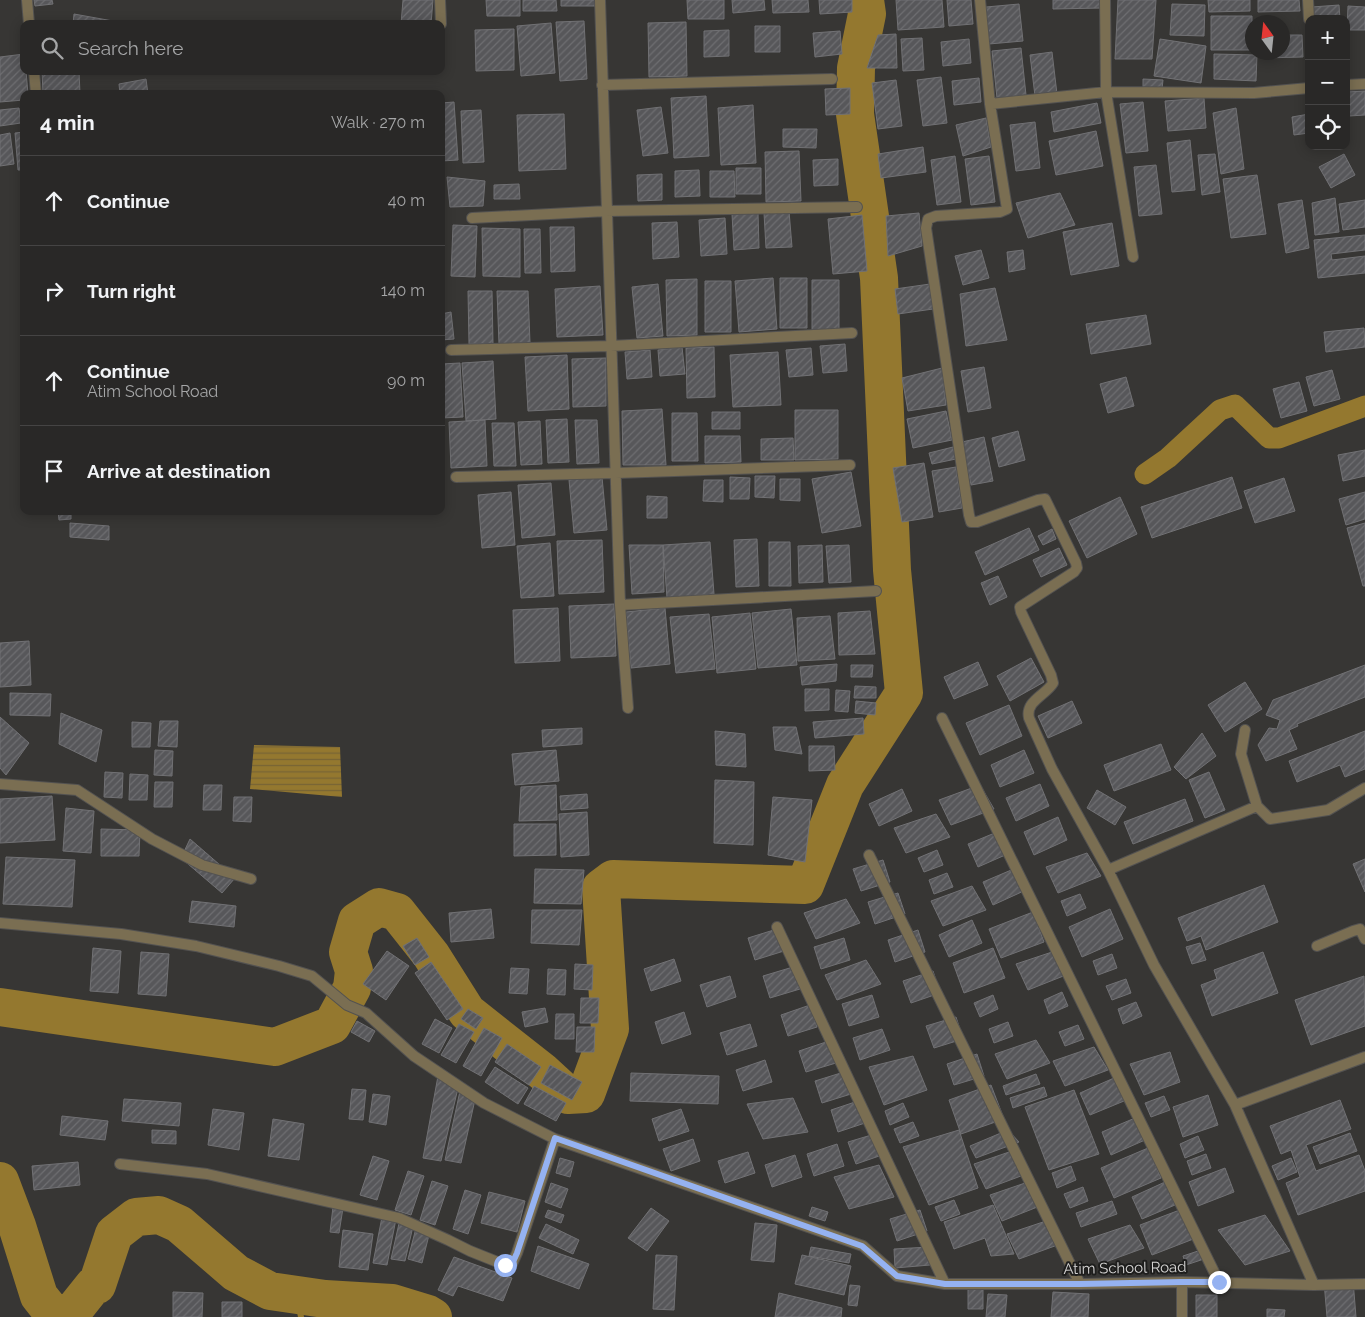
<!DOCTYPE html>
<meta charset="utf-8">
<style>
:root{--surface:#292827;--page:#31302f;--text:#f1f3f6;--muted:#a5a6a7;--line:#454444}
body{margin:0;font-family:Raleway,sans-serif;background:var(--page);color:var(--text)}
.controls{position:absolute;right:15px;top:15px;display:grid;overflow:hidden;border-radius:10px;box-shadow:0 2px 12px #0003}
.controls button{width:45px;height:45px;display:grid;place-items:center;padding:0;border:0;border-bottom:1px solid var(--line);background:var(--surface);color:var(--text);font:25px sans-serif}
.compass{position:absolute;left:1245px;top:15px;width:45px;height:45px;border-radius:50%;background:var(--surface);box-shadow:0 2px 12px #0003;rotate:345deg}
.stop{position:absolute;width:15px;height:15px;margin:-11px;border:4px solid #95b2f1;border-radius:50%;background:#fff}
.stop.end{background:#95b2f1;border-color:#fff;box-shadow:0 1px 5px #0008}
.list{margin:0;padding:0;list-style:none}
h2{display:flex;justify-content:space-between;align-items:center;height:65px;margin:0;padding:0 20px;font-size:21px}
h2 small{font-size:16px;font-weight:400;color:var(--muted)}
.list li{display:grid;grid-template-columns:32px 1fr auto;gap:15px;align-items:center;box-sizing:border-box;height:90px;padding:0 20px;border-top:1px solid var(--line)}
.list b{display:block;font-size:19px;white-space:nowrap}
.list p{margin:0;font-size:16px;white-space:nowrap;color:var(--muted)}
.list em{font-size:16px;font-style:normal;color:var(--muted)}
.icon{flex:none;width:28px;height:28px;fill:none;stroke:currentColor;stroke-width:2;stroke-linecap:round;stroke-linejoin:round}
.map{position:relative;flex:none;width:1365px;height:1317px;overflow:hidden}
.search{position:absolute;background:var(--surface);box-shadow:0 2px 12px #0003;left:20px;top:20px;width:425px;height:55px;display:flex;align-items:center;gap:12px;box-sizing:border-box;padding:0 18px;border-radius:10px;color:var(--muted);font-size:19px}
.panel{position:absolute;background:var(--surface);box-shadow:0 2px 12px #0003;left:20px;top:90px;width:425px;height:425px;border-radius:10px}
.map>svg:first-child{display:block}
</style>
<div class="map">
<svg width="1365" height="1317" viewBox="0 0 1365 1317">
<defs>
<pattern id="water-rules" width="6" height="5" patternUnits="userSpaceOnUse" patternTransform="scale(1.25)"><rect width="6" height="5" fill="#94782f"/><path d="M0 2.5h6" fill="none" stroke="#776435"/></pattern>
<pattern id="building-hatch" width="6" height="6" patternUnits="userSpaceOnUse" patternTransform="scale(1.25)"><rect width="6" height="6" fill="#57575a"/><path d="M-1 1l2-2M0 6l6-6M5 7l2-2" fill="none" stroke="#6e6e71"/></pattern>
</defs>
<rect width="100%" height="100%" fill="#373634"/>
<path fill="url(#water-rules)" d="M254,745L340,747L342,797L250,789Z"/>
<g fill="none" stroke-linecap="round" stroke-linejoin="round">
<path stroke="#94782f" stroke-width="6" d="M297,1295L301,1317"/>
<path stroke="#94782f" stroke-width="21" d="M1145,474L1168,458L1220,410L1235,405L1269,438H1279L1365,406"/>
<path stroke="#94782f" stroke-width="38" d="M0,1007L275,1047L332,1025L352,988L354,971L348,952L357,921L379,907L397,912L431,955L467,1012L543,1072L568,1095L586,1094L610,1029L601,888L613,879L805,885L845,785L904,693L892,570L879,278L855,114L856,68L867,14L865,0
M0,1181L17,1226L39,1296L55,1316L73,1311L93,1286L97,1285L114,1234L136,1217L159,1215L179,1224L236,1273L270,1291L325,1299L392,1303L428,1314L433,1317"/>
</g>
<path fill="url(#building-hatch)" stroke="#717174" d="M34,0H52L53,4L35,6Z
M403,0H433L431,24H401Z
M486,0H520V16H487Z
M523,0H556L557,11H523Z
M561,0H595V6H561Z
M687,0H724V19H688Z
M732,0H764L765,10L733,13Z
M772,0H808L809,12L773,13Z
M819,0H852V12L820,14Z
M896,0H942L944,27L898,30Z
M947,0H971L973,24L949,26Z
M1053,0H1102V8L1053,9Z
M1118,0H1156L1152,59H1115Z
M1208,0H1250V11L1209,12Z
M1258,0H1299L1300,11L1258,12Z
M1019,4L1023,41L989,44L986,7Z
M1172,4L1205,5L1204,36L1170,35Z
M1339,5L1340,19H1313L1312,7Z
M1348,6L1365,7V30H1347Z
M74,14L113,21V24H73Z
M1211,16H1252V50H1211Z
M584,21L587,79L560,81L556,22Z
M686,22L687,76L649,77L648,23Z
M551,23L555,73L521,76L517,26Z
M755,26H780V52H755Z
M514,29V70L476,71L475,30Z
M729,30V56L704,57V31Z
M840,31L842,54L815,57L813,33Z
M896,34L897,68H867L878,35Z
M1282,35H1302L1303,57L1262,58V52H1282Z
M922,38L924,70L903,71L901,39Z
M969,39L971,63L943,66L941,42Z
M1160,39L1206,46L1201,83L1154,76Z
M1021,48L1026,95L997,98L992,51Z
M1052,52L1057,94L1035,96L1030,55Z
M24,54V71H26L28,94H24V100L0,102V57Z
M1214,54L1257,55L1256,81L1214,79Z
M42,71H79L80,94H43Z
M941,77L947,123L923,126L917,80Z
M979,78L981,102L954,105L952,81Z
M146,79L148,94H120L119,84Z
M1143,79L1163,80L1162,89L1143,88Z
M896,80L902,126L878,129L872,83Z
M850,88V114L826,115L825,89Z
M1365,91V115L1349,116L1347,92Z
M706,96L709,156L674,158L671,98Z
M1204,98L1206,128L1168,131L1165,101Z
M454,102L458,160L441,161V103Z
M1143,102L1148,151L1126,153L1120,104Z
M1097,103L1101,123L1054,132L1051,112Z
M753,105L756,163L721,165L718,108Z
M661,107L668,153L643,156L637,110Z
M19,108L21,123L0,126V110Z
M1236,108L1244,169L1221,174L1213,113Z
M481,110L484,162L463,163L461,111Z
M564,114L566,169L519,171L517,115Z
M1309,114V133L1294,135L1292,117Z
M986,118L991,147L963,156L956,125Z
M1035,122L1040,168L1016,171L1010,125Z
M783,129H817L816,148L783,147Z
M1096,131L1103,166L1056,175L1049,141Z
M24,132V170H18L15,133Z
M10,133L14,164L0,166V135Z
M1190,140L1195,190L1172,192L1167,143Z
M923,147L926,172L881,178L878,154Z
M799,151L801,201L766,202L765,152Z
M1215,154L1220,192L1202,195L1198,155Z
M1344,154L1355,175L1331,188L1319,167Z
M955,156L961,202L937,205L931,160Z
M989,156L995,202L971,205L965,159Z
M838,159V185L814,186L813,160Z
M1156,165L1162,214L1139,216L1134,167Z
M736,168H761V194H736Z
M699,170L700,196L675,197V171Z
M710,171H734L735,197H710Z
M662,174V200L638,201L637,175Z
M1257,175L1266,234L1231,238L1223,179Z
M447,177L485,181L483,206L450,207Z
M519,184L520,199H494V185Z
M1060,193L1075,225L1028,238L1016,203Z
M1335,198L1339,232L1315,235L1312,203Z
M1302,200L1309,248L1286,253L1278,204Z
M1365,200V227L1343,230L1339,204Z
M789,211L792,247L766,248L764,213Z
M758,213L759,248L734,250L732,214Z
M919,213L922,246L888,256L886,216Z
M862,215L867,271L833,274L828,219Z
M725,218L727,254L701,256L699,220Z
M677,222L679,257L653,259L652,223Z
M1112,223L1119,266L1071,275L1063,232Z
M453,225L477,226L475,277L451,276Z
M550,227H574L575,271L551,272Z
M482,228L520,229V277L483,276Z
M524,229H540L541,273H525Z
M1365,235V250L1331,254L1332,260L1365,256V273L1318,278L1314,240Z
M981,250L989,278L963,285L955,256Z
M1023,250L1025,269L1009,272L1007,252Z
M773,278L777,329L739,332L735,281Z
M780,278H807V328H780Z
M697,279V335L667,336L666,280Z
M812,280H839V330H812Z
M705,281H731V332H705Z
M658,284L663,336L637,338L632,287Z
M930,284L933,309L898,314L895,289Z
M600,286L603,335L557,337L555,289Z
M995,288L1007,340L966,346L960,294Z
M468,291H492L493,344H469Z
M497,291H528L530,343L499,344Z
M451,312L454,339L441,340V314Z
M1146,315L1151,344L1091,354L1086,324Z
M1364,328L1365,347L1326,352L1324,332Z
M845,344L847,371L823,373L820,346Z
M682,347L685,374L660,376L658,350Z
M714,347L715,397L687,398L686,348Z
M811,348L813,375L789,377L786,350Z
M650,350L652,377L627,379L625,352Z
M778,352L781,405L733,407L730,355Z
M567,355L569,409L528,411L525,357Z
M606,358V406L573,407L572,359Z
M493,361L496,419L466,421L462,363Z
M460,363L463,417L441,418V364Z
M984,367L991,408L968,412L961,371Z
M942,368L946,405L908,411L902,378Z
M1332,370L1340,399L1314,406L1306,377Z
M1126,377L1134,406L1108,413L1100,384Z
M1299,382L1307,411L1281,418L1273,389Z
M662,409L666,465H623L622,411Z
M795,410H838V459L795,460Z
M946,411L952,440L913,448L907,419Z
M712,412H740V429H712Z
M672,413H697L698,461H672Z
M567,419L569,462L548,463L546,420Z
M485,420L487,466L451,468L449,422Z
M575,420H597L599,463L577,464Z
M540,421L542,464L521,465L518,422Z
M492,423H514L516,466H494Z
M1018,431L1025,460L999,467L992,438Z
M705,436H740L741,462L705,463Z
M984,437L993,481L971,485L962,442Z
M793,438L794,460H761V439Z
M953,447L956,459L932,464L929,453Z
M1365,450V476L1343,481L1338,455Z
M924,463L933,517L902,522L893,468Z
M956,467L962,508L939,512L932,471Z
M851,472L861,526L822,533L812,479Z
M755,476H775L774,498L755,497Z
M602,477L607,530L574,533L569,480Z
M730,477L750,478L749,499H730Z
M1232,477L1242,508L1152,538L1141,507Z
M1284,478L1295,511L1255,523L1244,491Z
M780,479H800V501L780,500Z
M704,480H723V502L703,501Z
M551,483L555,535L522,538L518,485Z
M511,492L515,545L482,548L478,495Z
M1365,492V519L1346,525L1339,499Z
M647,496L667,497V518H647Z
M1120,497L1137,534L1087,558L1069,521Z
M58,511H71V519L59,520Z
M70,523L109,526V540L70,537Z
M1365,523V586H1363L1347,528Z
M1029,528L1039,550L985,575L975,552Z
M1052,529L1056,539L1043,545L1038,536Z
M757,539L759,586L736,587L734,540Z
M602,540L604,592L559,594L557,541Z
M710,542L714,594L667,598L663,545Z
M769,542H790L791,586H769Z
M550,543L554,596L521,598L517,546Z
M629,545H663L664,592L632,594Z
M822,545L823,582L799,583L798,546Z
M849,545L851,582L829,583L826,546Z
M1059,548L1067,565L1041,577L1033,560Z
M998,576L1007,597L990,605L981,583Z
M614,604L616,656L571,658L569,606Z
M558,608L560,661L515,663L513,610Z
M665,608L670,664L631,668L626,612Z
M791,609L797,665L758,668L752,613Z
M870,611L875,654L839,655L838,613Z
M750,613L756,669L717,673L712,617Z
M709,614L715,669L676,673L670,617Z
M830,616L835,659L798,661L797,618Z
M29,641L31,685L0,687V643Z
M1031,658L1044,682L1010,701L997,676Z
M978,662L988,685L954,699L944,677Z
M837,664L836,681L802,685L800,667Z
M851,665H873L872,677H851Z
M1365,665V697L1297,724L1298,726L1289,730L1297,749L1266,761L1258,745L1269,728L1277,729L1280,720L1266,715L1273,700Z
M1245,682L1262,709L1225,732L1208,705Z
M855,686L876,687V698H854Z
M805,689H829V710L805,711Z
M836,690L850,691L848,712L835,711Z
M10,693L51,694L50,716L10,715Z
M856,701L876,703L875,715L855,713Z
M1072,701L1082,723L1048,738L1038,716Z
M1009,705L1022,736L980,755L966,723Z
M61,713L102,730L96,762L59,744Z
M0,717L29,743L6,775L0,768Z
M863,718L864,734L815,738L813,722Z
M160,721H178L177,747L158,746Z
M132,722L151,723L150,747H132Z
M773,727H796L802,754L775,750Z
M582,728V744L543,747L542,730Z
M715,731L745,734L746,767L716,765Z
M1365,731V769L1345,777L1340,765L1297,782L1289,761Z
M1202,733L1216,756L1186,779L1174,767Z
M1161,744L1171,770L1114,791L1104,765Z
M809,746H834L835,770L809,771Z
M155,750L173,751L172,776L154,775Z
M556,750L559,781L515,785L512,754Z
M1024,750L1034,773L1000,787L991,765Z
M105,772L123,773L122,798L104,797Z
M1209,772L1225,810L1205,818L1189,780Z
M130,774L148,775L147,800H129Z
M715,780L754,782L753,845L714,843Z
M155,782H173L172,807H154Z
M1040,784L1049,806L1016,821L1006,798Z
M204,785H222L221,810H203Z
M556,785L557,820L519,821L521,787Z
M980,785L994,809L951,825L939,800Z
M902,789L912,811L879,826L869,804Z
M1097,790L1126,807L1115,825L1087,808Z
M587,794L588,808L561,810L560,796Z
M52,796L55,840L0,843V799Z
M234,797H252L251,822L233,821Z
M773,797L812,800L805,862L768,855Z
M1185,799L1193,821L1133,844L1124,822Z
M66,808L94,811L91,853L63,851Z
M587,812L589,855L561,857L559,814Z
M936,814L950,837L906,853L894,828Z
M1058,817L1067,840L1034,855L1024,832Z
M514,824H556V855L514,856Z
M101,829L140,830L139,856H101Z
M1002,830L1012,852L978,867L968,844Z
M190,839L235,878L222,893L181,858Z
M937,850L943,865L924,872L918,858Z
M1087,853L1101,876L1058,893L1046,867Z
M6,857L75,860L72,907L3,904Z
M1365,859V892L1353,864Z
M883,860L890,882L861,891L853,869Z
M1016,868L1026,890L993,905L983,882Z
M535,869L584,870L581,904L534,903Z
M947,873L953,887L934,894L929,880Z
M1264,885L1278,922L1206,950L1201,936L1187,941L1178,918Z
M972,886L986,910L943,926L931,901Z
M898,893L905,914L875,924L868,902Z
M1080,894L1086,908L1067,916L1061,901Z
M846,899L860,923L816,939L804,913Z
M192,901L236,906L234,927L189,922Z
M491,909L494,938L451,942L449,913Z
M1110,909L1123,939L1082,957L1069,927Z
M532,910H582L579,945L531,943Z
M1033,912L1044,942L1001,958L989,929Z
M972,920L982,943L949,957L939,935Z
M777,929L784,951L755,960L748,938Z
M918,930L925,952L895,962L888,940Z
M417,938L429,957L415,965L403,946Z
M844,938L850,960L821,969L814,947Z
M1200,943L1206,960L1192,964L1186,947Z
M93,948L121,951L118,993L90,991Z
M993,948L1005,978L964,993L953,963Z
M1058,950L1071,973L1028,990L1016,964Z
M387,951L409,966L386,1000L363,984Z
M141,952L169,954L166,996L138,994Z
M1263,952L1278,993L1212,1016L1201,985L1217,979L1214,970Z
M1112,954L1117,968L1098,975L1093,961Z
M674,959L681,981L651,991L644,969Z
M866,960L881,984L837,1000L825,975Z
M431,962L463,1009L447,1020L415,973Z
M575,964L593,965L592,990L574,989Z
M793,967L800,989L770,998L763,976Z
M511,968L529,969L527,994L509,993Z
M548,969L566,970L565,995L547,994Z
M933,971L940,993L911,1003L903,981Z
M730,976L736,997L707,1007L700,985Z
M1364,976L1365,1026L1311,1045L1295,1000Z
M1126,979L1131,993L1112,1000L1106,986Z
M1062,992L1068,1006L1049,1014L1044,1000Z
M872,995L879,1017L849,1026L842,1004Z
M993,995L998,1009L980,1017L974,1003Z
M581,998H599L598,1023H580Z
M1136,1002L1142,1016L1123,1024L1118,1009Z
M810,1005L817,1027L788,1036L781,1015Z
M545,1008L548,1022L525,1027L522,1012Z
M468,1009L483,1018L476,1029L461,1019Z
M684,1012L691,1034L662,1044L655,1022Z
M556,1014H574V1039H555Z
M956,1017L963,1039L934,1048L926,1026Z
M435,1019L452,1028L439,1053L422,1044Z
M357,1021L375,1031L369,1042L351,1032Z
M1008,1022L1013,1036L994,1043L989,1029Z
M459,1024L474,1032L456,1063L441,1055Z
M750,1024L757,1046L727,1055L720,1033Z
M1078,1025L1084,1039L1065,1046L1059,1032Z
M577,1027H595L594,1052H576Z
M484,1028L502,1038L481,1076L463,1066Z
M882,1029L890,1050L860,1060L853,1038Z
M1036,1040L1050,1063L1007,1079L995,1054Z
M829,1041L836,1063L806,1072L799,1051Z
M507,1044L541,1067L529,1085L495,1062Z
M1094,1047L1108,1070L1065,1086L1053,1061Z
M1170,1052L1180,1082L1144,1095L1130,1064Z
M977,1054L984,1076L954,1085L947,1064Z
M913,1056L927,1090L884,1105L869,1067Z
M765,1060L772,1082L743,1091L736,1070Z
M550,1065L582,1082L572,1100L541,1083Z
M495,1067L528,1088L518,1104L485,1082Z
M844,1072L851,1094L822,1103L815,1081Z
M631,1073L719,1076L718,1104L630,1101Z
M1036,1074L1040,1084L1006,1095L1003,1086Z
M438,1076L458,1088L441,1161L423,1158Z
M1114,1078L1124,1101L1090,1115L1080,1093Z
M991,1085L1004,1119L961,1134L949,1100Z
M534,1086L566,1103L556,1121L524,1104Z
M1044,1087L1047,1096L1013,1108L1010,1098Z
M352,1089L366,1090L363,1120L349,1119Z
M1074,1090L1099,1154L1049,1170L1025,1107Z
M460,1091L476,1095L461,1163L445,1160Z
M373,1094L390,1096L386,1125L369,1122Z
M1208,1095L1218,1125L1183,1137L1173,1107Z
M1164,1096L1170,1110L1151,1117L1145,1103Z
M793,1098L808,1132L763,1139L747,1104Z
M124,1099L181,1103L179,1126L122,1121Z
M861,1100L868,1122L838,1132L831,1110Z
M1340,1100L1351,1129L1306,1145L1316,1171L1359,1155L1365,1171V1191L1298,1215L1286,1183L1300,1177L1291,1150L1281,1154L1270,1126Z
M903,1103L909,1117L890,1125L885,1111Z
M213,1109L244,1113L239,1150L208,1145Z
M681,1109L689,1131L659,1141L652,1119Z
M62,1116L108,1121L105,1140L60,1135Z
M1135,1118L1145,1140L1111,1155L1102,1132Z
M273,1119L304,1124L299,1160L268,1156Z
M913,1122L919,1136L900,1143L894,1129Z
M152,1130L176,1131V1144L152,1143Z
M959,1130L978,1188L929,1205L903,1147Z
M1008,1130L1019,1142L976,1158L970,1146Z
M878,1133L885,1154L856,1164L848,1142Z
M1350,1133L1357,1151L1320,1164L1313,1147Z
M1198,1136L1204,1150L1185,1158L1180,1144Z
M693,1139L700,1161L671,1171L663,1149Z
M837,1144L844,1166L814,1176L807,1154Z
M1148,1148L1161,1178L1114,1198L1101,1168Z
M1015,1150L1029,1173L986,1189L974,1164Z
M748,1152L755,1173L725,1183L718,1161Z
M1206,1154L1211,1168L1192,1175L1187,1161Z
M795,1155L802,1177L772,1187L765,1165Z
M373,1156L389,1161L377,1200L360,1195Z
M560,1158L574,1162L570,1177L556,1173Z
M1291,1158L1297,1172L1278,1180L1272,1166Z
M78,1162L80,1185L34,1190L32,1166Z
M879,1165L894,1197L849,1209L834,1177Z
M1071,1166L1076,1180L1057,1188L1052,1173Z
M1225,1168L1234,1192L1198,1206L1189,1182Z
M408,1171L424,1176L411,1215L395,1210Z
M432,1181L448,1186L435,1225L420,1220Z
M1031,1181L1045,1204L1002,1221L990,1195Z
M1165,1182L1175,1205L1142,1219L1132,1197Z
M551,1183L568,1189L561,1208L545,1202Z
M1083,1187L1088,1201L1070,1208L1064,1194Z
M465,1190L481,1195L468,1234L453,1229Z
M489,1192L525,1201L517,1232L481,1223Z
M954,1200L960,1214L941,1221L935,1207Z
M1112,1201L1117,1214L1081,1227L1076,1213Z
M993,1205L1014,1254L991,1256L985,1238L954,1249L944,1222Z
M333,1207L343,1208L339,1233L330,1232Z
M812,1207L828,1212L825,1221L809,1216Z
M651,1208L669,1221L647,1251L628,1238Z
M1185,1208L1196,1238L1152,1255L1140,1225Z
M548,1210L564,1215L561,1223L545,1217Z
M920,1210L927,1231L897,1241L890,1219Z
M1265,1215L1290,1251L1245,1265L1218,1230Z
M382,1217L396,1219L387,1265L373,1263Z
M400,1219L414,1222L405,1261L391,1259Z
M1049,1220L1063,1243L1019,1259L1007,1234Z
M755,1223L777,1225L774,1262L751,1260Z
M546,1224L579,1240L573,1254L539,1238Z
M1130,1225L1144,1248L1100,1264L1088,1239Z
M416,1228L430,1231L422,1263L408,1259Z
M343,1230L373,1234L368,1270L339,1267Z
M538,1246L589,1264L579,1289L531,1271Z
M811,1247L851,1254L849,1263L809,1256Z
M929,1247L930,1265L895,1268L894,1249Z
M1204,1249L1207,1258L1186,1265L1183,1256Z
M656,1255L677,1256L674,1310L653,1309Z
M802,1255L851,1266L844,1295L795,1284Z
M454,1257L512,1278L503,1301L458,1286L453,1296L438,1290Z
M1353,1280L1356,1317H1327L1324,1282Z
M850,1285L860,1286L857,1306L848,1305Z
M968,1289H983V1309H968Z
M173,1292L203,1293L202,1317H173Z
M1053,1292L1089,1294L1088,1317H1051Z
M779,1293L842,1308L841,1317H775Z
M988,1294L1007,1295L1005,1317H986Z
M1196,1295H1217V1317H1196Z
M222,1302H242V1317H222Z
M1267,1309L1285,1310L1284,1317H1267Z"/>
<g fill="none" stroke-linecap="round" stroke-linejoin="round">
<g stroke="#535251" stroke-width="12">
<path id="minor" d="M27,0L29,24
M440,0L441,24
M600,0L620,605L876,591
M980,0L990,104L1007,209L1000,212L936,216L928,219L926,228L969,515L971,522H977L1038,500L1045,499L1076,563L1077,568L1074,572L1020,607L1021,612L1051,675L1053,683C1046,695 1025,701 1029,718L1052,769L1108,870L1154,965L1235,1105L1314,1285
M1105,0L1106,92L1133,257
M1308,0L1309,19
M34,71L36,94
M602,85L832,79
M1346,85L1365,84
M990,104L1106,92L1254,93L1309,88
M472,218L607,211L857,207
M451,350L611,346L852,333
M456,477L616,473L850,465
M620,605L628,708
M942,718L1219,1282
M0,784L77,790L152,839L202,865L251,879
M1257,806L1270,819L1328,810L1365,788
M869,855L1080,1284
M1108,870L1257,806L1241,754L1245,730
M0,923L121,934L196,946L279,966L312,976L347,1005L366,1013L414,1056L484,1103L555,1139
M777,927L945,1284
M1317,946L1353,931L1360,929L1365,939
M1235,1105L1365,1057
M120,1164L207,1174L399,1218L448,1240L470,1251L505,1265L512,1264L517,1253L555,1139L863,1246L897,1276L945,1284H1080L1182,1282L1314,1285L1365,1284
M1182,1317V1282"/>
</g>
<use href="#minor" stroke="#7a6e52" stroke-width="10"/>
</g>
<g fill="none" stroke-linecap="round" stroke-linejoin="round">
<path stroke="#95b2f1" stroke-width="6" d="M505,1265L512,1264L517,1253L555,1138L862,1246L897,1276L945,1284H1080L1182,1282H1219"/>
</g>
<g text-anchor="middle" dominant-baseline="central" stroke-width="4" stroke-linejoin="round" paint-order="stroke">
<g font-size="15" fill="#d5d4d3" stroke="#1e1e1d">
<text transform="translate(1125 1268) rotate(-1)">Atim School Road</text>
</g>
</g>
</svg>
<div class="controls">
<button>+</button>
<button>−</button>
<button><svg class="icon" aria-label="locate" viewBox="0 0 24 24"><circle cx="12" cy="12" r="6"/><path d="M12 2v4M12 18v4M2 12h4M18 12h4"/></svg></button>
</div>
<svg class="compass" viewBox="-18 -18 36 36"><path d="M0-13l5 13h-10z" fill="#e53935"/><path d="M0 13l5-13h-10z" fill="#a5a6a7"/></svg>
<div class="stop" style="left:505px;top:1265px"></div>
<div class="stop end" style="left:1219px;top:1282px"></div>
<div class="search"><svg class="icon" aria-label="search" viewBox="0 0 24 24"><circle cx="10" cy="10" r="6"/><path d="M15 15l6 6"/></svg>Search here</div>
<section class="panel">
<h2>4 min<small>Walk · 270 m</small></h2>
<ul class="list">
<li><svg class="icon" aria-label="ahead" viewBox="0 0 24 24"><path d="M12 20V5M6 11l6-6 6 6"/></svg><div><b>Continue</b></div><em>40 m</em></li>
<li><svg class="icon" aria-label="right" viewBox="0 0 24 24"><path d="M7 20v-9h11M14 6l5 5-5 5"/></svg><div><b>Turn right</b></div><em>140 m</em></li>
<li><svg class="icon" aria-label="ahead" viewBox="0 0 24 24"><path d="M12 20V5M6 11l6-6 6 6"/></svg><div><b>Continue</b><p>Atim School Road</p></div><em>90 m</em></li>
<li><svg class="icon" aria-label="arrive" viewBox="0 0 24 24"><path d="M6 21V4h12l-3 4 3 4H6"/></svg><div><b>Arrive at destination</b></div></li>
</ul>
</section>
</div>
